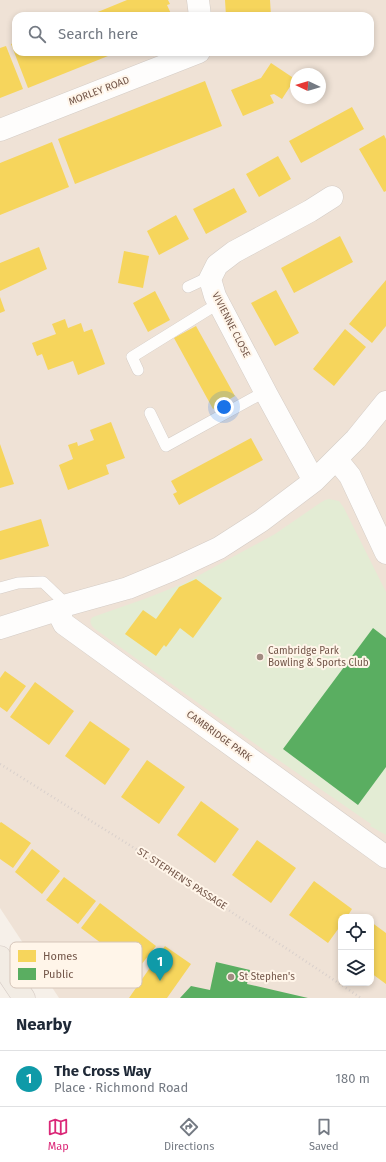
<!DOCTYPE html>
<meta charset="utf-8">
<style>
:root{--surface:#fff;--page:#f2f2f3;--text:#1f2937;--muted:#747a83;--line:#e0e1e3;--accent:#db2777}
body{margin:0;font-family:"Fira Sans",sans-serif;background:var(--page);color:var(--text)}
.controls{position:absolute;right:12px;bottom:12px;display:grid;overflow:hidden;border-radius:8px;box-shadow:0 2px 6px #0003}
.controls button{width:36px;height:36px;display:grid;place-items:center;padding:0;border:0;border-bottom:1px solid var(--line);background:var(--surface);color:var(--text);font:20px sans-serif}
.compass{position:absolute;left:290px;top:68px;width:36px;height:36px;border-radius:50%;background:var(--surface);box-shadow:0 2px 6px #0003;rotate:274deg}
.you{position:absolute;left:224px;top:407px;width:14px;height:14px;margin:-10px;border:3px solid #fff;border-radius:50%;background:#1a73e8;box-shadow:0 0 0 6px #1a73e833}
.badge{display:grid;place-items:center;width:26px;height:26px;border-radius:50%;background:var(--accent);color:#fff;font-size:13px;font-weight:700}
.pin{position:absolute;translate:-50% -33px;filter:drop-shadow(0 1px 2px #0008)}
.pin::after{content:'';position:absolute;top:21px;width:14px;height:12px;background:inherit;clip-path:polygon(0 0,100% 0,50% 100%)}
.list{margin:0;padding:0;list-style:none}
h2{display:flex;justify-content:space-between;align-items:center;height:52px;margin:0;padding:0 16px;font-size:17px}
h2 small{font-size:13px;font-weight:400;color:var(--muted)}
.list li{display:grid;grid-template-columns:26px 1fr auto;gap:12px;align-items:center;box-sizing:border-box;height:56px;padding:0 16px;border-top:1px solid var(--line)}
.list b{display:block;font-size:15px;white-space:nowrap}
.list p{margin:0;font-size:13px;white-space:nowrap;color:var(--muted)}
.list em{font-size:13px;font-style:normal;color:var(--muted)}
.icon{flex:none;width:22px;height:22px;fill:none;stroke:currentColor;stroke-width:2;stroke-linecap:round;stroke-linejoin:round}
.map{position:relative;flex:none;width:386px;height:998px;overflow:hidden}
.search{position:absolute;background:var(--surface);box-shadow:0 2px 6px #0003;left:12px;right:12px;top:12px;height:44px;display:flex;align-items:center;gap:10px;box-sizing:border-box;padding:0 14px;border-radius:12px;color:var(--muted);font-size:15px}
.sheet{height:108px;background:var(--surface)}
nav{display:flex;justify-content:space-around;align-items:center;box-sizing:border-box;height:56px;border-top:1px solid var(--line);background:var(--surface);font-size:11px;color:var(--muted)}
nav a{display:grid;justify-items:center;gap:2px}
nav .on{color:var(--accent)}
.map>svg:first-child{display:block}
</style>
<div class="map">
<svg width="386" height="998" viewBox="0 0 386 998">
<rect width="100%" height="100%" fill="#f6f0e9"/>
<path fill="#efe2d6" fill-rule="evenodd" d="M0,0H386V998H59L0,908ZM16,16H370V52H16ZM296,74H320V98H296ZM341,917H371V983H341Z"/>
<path fill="#e3ecd4" d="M329,499L339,501L344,508L386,592V835L370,826L371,824L261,748L95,629C91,626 88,620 93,617L147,598L185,583L275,534L320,503L325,500Z"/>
<path fill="#f6d55c" d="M127,0H168L170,4L167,5L172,16H88Z
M225,0H270L271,16H226Z
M16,42V52H118L28,88L11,44Z
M6,46L23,89L0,98V48Z
M271,63L295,79L282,99L274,94L270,95L274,103L243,116L231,90L261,78Z
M205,81L222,126L75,184L58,139Z
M352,107L364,129L301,163L289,141Z
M384,135L386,139V191L384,192L359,149Z
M52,142L69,187L0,215V163Z
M278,156L291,179L259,197L246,174Z
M234,188L247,212L206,234L193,209Z
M176,215L189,239L159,255L147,231Z
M340,236L353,262L294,293L281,268Z
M39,247L47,269L0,291V263Z
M124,251L149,256L143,288L118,283Z
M386,280V326L372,343L349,324Z
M276,290L299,333L275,346L251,303Z
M155,291L170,320L148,332L133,303Z
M0,297L5,311L0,313Z
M65,319L68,328L81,323L84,332L92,329L105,364L78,375L73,361L48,370L42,354L37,356L32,343L56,334L52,324Z
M196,326L235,396L213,409L174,338Z
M345,329L366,347L334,386L313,369Z
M111,422L125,458L106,465L109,474L68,490L59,465L73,459L68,445L77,442L78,446L94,440L90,430Z
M251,438L263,460L179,505L173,494L177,492L171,481Z
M0,444L14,484L0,488Z
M41,519L49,546L0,560V531Z
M196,579L222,598L193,638L180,628L166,647L164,645L156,656L125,634L143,610L156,619L179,587Z
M5,671L26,686L7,712L0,707V678Z
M35,682L74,711L49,745L10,717Z
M90,721L130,749L105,785L65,756Z
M147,760L185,787L159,824L121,797Z
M201,801L239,829L215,863L177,835Z
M1,822L31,843L13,868L0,859V823Z
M257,840L296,868L271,903L232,875Z
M32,849L60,871L42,894L15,872Z
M64,877L96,901L78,924L46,900Z
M314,881L352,909L347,917H341V925L328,943L289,915Z
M100,903L156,946L137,970L81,928Z
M371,922L386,933V984L371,973Z
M165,946L191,964L167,998H129Z"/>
<path fill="#5aae61" d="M373,628L386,638V767L358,805L283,749Z
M216,962L250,970L247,984L308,998H180L191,986L210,990Z"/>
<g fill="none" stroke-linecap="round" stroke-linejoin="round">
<g stroke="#d4ccc6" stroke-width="12">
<path id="service" d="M188,287L203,280L210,279
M138,370L132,357L219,303
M150,413L166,446L266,391
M0,588L18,583L43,582L67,605"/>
</g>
<g stroke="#d4ccc6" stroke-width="23">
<path id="minor" d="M198,0L200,16
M0,130L199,52
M337,460L350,476L386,553
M314,481L267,395L215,296L210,279L217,265L234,252L310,211L332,197
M57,610L64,624L386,857
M0,628L57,610L67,605L128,588L174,569L219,548L261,521L314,481L356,439L386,402"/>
</g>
<g stroke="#d5cbc5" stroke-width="23">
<path id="primary" d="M0,957L10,977L24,998"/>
</g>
<path stroke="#d9d0cc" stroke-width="2.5" stroke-dasharray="1 3" stroke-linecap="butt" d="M0,764L147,856L361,998"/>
<use href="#service" stroke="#fefdfc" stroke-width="11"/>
<use href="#minor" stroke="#fefdfc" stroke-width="22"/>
<use href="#primary" stroke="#f2ece4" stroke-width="22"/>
</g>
<g fill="#a18c81" stroke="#fff5e9" stroke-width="1.5">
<circle cx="260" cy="657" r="4"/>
<circle cx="231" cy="977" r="4"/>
</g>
<g text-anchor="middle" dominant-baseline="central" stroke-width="4" stroke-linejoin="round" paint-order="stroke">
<g font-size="10" fill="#735649" stroke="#fff5e9">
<text transform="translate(99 91) rotate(-21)">MORLEY ROAD</text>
<text transform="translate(231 325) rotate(63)">VIVIENNE CLOSE</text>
<text transform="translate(219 736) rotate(36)">CAMBRIDGE PARK</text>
<text transform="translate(182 879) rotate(33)">ST. STEPHEN'S PASSAGE</text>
</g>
<g font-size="10" fill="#735649" stroke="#fff5e9" text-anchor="start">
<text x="268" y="651">Cambridge Park<tspan x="268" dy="12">Bowling &amp; Sports Club</tspan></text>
<text x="239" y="977">St Stephen's</text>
</g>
</g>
<rect x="10" y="942" width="132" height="46" rx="6" fill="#fff5e9" stroke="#d5c5b9" stroke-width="1"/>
<rect x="18" y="950" width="18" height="12" fill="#f6d55c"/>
<rect x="18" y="968" width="18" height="12" fill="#5aae61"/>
<g font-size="11" fill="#735649">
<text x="43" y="960">Homes</text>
<text x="43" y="978">Public</text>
</g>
</svg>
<div class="controls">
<button><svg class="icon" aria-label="locate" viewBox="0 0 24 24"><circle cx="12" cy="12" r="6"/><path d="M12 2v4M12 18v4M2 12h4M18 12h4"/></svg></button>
<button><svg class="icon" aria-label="layers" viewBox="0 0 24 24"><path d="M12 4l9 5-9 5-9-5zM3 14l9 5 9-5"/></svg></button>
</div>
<svg class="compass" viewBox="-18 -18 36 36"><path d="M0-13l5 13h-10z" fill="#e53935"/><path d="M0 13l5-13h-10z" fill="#747a83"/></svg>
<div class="you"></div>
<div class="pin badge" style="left:160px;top:981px;background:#0f9aa8">1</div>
<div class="search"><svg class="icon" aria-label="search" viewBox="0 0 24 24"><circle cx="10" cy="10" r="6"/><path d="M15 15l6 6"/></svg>Search here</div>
</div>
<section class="sheet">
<h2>Nearby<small></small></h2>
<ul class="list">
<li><span class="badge" style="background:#0f9aa8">1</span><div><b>The Cross Way</b><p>Place · Richmond Road</p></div><em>180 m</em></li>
</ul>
</section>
<nav>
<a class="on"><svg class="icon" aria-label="map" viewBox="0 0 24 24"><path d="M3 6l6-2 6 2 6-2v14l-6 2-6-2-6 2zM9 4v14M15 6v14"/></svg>Map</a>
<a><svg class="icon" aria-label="directions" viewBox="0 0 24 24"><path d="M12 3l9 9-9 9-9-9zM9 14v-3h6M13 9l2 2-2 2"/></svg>Directions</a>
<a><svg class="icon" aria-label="saved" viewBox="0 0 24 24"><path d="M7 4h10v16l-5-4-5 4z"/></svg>Saved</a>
</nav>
